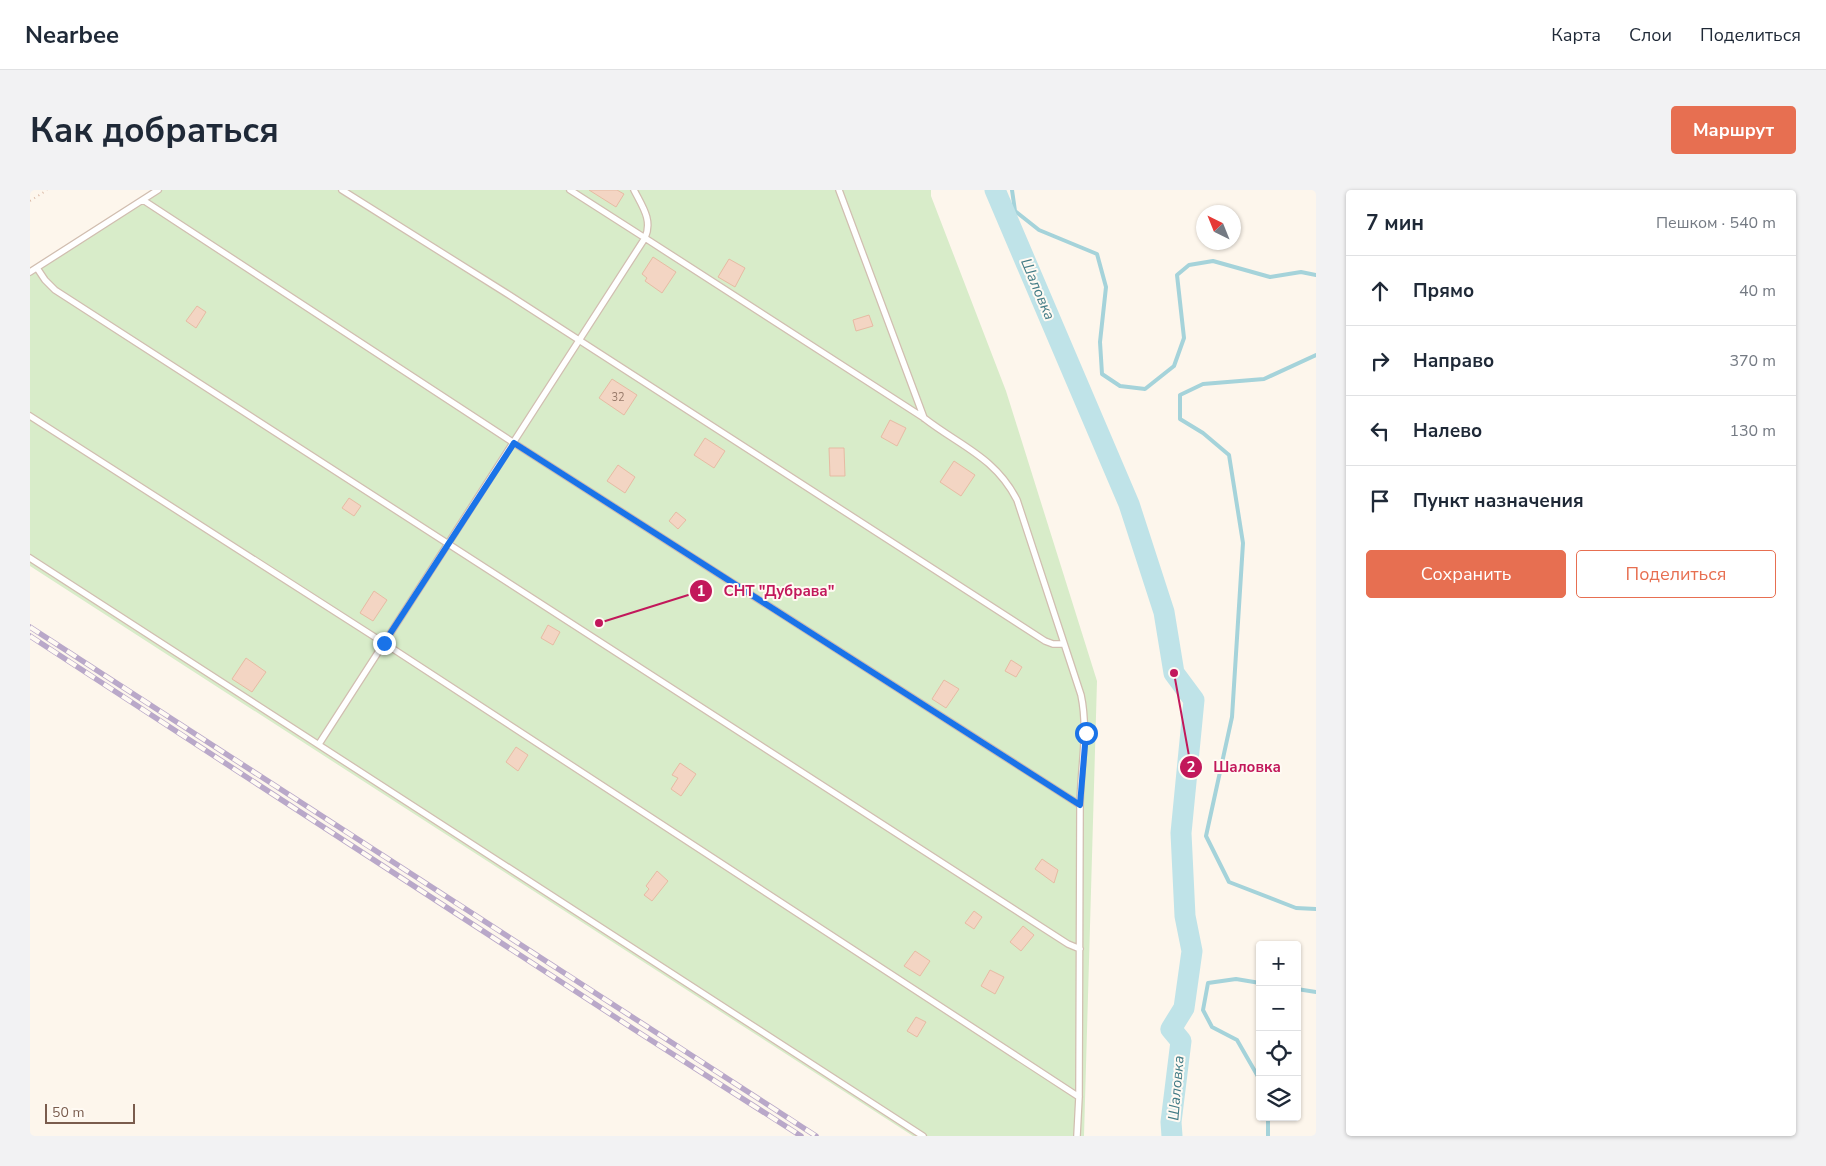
<!DOCTYPE html>
<html lang="ru">
<meta charset="utf-8">
<style>
:root{--surface:#fff;--page:#f2f2f3;--text:#1f2937;--muted:#747a83;--line:#e0e1e3;--accent:#e76f51}
body{margin:0;font-family:"Nunito Sans",sans-serif;background:var(--page);color:var(--text)}
.controls{position:absolute;right:15px;bottom:15px;display:grid;overflow:hidden;border-radius:5px;box-shadow:0 1px 4px #0004}
.controls button{width:45px;height:45px;display:grid;place-items:center;padding:0;border:0;border-bottom:1px solid var(--line);background:var(--surface);color:var(--text);font:25px sans-serif}
.compass{position:absolute;left:1166px;top:15px;width:45px;height:45px;border-radius:50%;background:var(--surface);box-shadow:0 1px 4px #0004;rotate:317deg}
.scale{position:absolute;left:15px;bottom:12px;width:90px;box-sizing:border-box;padding-left:5px;border:2px solid #7a5c4d;border-top:0;font-size:14px;line-height:18px;white-space:nowrap;color:#7a5c4d;-webkit-text-stroke:4px #fffaf3;paint-order:stroke}
.stop{position:absolute;width:15px;height:15px;margin:-11px;border:4px solid #1a73e8;border-radius:50%;background:#fff}
.stop.end{background:#1a73e8;border-color:#fff;box-shadow:0 1px 5px #0008}
.list{margin:0;padding:0;list-style:none}
h2{display:flex;justify-content:space-between;align-items:center;height:65px;margin:0;padding:0 20px;font-size:21px}
h2 small{font-size:16px;font-weight:400;color:var(--muted)}
.list li{display:grid;grid-template-columns:32px 1fr auto;gap:15px;align-items:center;box-sizing:border-box;height:70px;padding:0 20px;border-top:1px solid var(--line)}
.list b{display:block;font-size:19px;white-space:nowrap}
.list em{font-size:16px;font-style:normal;color:var(--muted)}
.actions{display:flex;gap:10px;padding:15px 20px}
.actions a{flex:1;padding:11px 0;border:1px solid var(--accent);border-radius:5px;text-align:center;font-size:18px;color:var(--accent)}
.actions .main{background:var(--accent);color:#fff}
.icon{flex:none;width:28px;height:28px;fill:none;stroke:currentColor;stroke-width:2;stroke-linecap:round;stroke-linejoin:round}
.map{position:relative;flex:none;width:1286px;height:946px;overflow:hidden;border-radius:5px}
header{display:flex;align-items:center;gap:30px;box-sizing:border-box;height:70px;padding:0 25px;background:var(--surface);border-bottom:1px solid var(--line)}
header strong{font-size:24px}
nav{display:flex;gap:28px;margin-inline-start:auto;font-size:18px}
.intro{display:flex;align-items:center;justify-content:space-between;box-sizing:border-box;height:120px;padding:0 30px}
h1{margin:0;font-size:35px}
.button{padding:12px 22px;border-radius:5px;background:var(--accent);color:#fff;font-size:18px;font-weight:700}
main{display:flex;gap:30px;padding:0 30px}
aside{flex:1;background:var(--surface);border-radius:5px;box-shadow:0 1px 4px #0004}
.map>svg:first-child{display:block}
</style>
<header>
<strong>Nearbee</strong>
<nav><a>Карта</a><a>Слои</a><a>Поделиться</a></nav>
</header>
<div class="intro"><h1>Как добраться</h1><a class="button">Маршрут</a></div>
<main>
<div class="map">
<svg width="1286" height="946" viewBox="0 0 1286 946">
<rect width="100%" height="100%" fill="#fdf6ec"/>
<path fill="#d8ecc9" d="M122,0H901V6L976,201L1067,491L1054,946H883L0,376V78Z"/>
<g fill="none" stroke-linecap="round" stroke-linejoin="round">
<path stroke="#a5d3da" stroke-width="4" d="M982,0L985,21L1009,40L1067,64L1076,97L1070,152L1072,184L1090,196L1115,199L1144,176L1154,148L1147,85L1159,75L1183,71L1240,87L1271,82L1286,85
M1286,165L1234,189L1173,194L1150,205V229L1173,243L1199,265L1213,353L1202,527L1176,646L1199,692L1266,718L1286,719
M1230,793L1206,789L1178,793L1173,820L1182,837L1207,850L1230,890
M1267,799L1286,802
M1238,927V946"/>
<path stroke="#bfe3e8" stroke-width="21" d="M965,0L1099,314L1134,422L1144,483L1164,510L1151,643L1155,726L1162,761L1154,818L1141,839L1151,851L1141,932L1142,946"/>
</g>
<path fill="#f3d5c3" stroke="#e6bba3" d="M559,0H587L594,4L586,17Z
M623,67L646,82L632,103L615,91L617,88L612,84Z
M699,69L715,78L705,97L688,87Z
M167,116L176,122L166,138L156,131Z
M839,125L843,136L826,141L823,130Z
M582,189L607,205L594,225L569,208Z
M860,230L876,238L867,256L851,247Z
M675,248L695,261L684,278L664,265Z
M799,258H814L815,286H800Z
M924,271L945,285L931,306L910,292Z
M588,275L605,287L595,303L577,291Z
M319,308L331,316L324,326L312,318Z
M646,322L656,330L648,339L639,331Z
M344,401L357,410L343,431L330,423Z
M518,435L530,442L523,455L511,448Z
M216,468L236,482L222,502L202,489Z
M981,470L992,477L986,487L975,481Z
M914,490L929,499L916,518L902,509Z
M486,557L498,565L488,581L476,572Z
M650,573L666,584L651,606L641,599L648,588L642,585Z
M1012,669L1028,680L1024,693L1005,679Z
M627,681L638,691L622,711L614,705L619,699L616,696Z
M944,721L952,727L944,739L935,733Z
M993,736L1004,745L991,761L980,752Z
M885,761L900,771L890,786L874,776Z
M960,780L974,787L965,804L951,796Z
M886,827L896,832L887,847L877,841Z"/>
<g fill="none" stroke-linecap="round" stroke-linejoin="round">
<g stroke="#d1beb0" stroke-width="8">
<path id="lane" d="M312,0L476,103L1015,451L1023,454H1034
M604,0C612,16 623,30 615,48L894,228C930,256 965,267 987,310L1051,505C1059,543 1050,580 1050,618C1049,714 1050,811 1049,907L1047,946
M809,0L894,228
M113,10L484,253L1050,615
M7,78L15,90L25,100L1038,754L1050,759
M0,82L128,0
M0,226L354,453L1049,907
M0,368L893,946
M289,554L615,48L540,0"/>
</g>
<path stroke="#d9b8a5" stroke-width="2" stroke-dasharray="1 4" stroke-linecap="butt" d="M0,11L17,0"/>
<use href="#lane" stroke="#fff" stroke-width="5.5"/>
<g stroke="#b9a8c9" stroke-width="5.5">
<path id="rail" d="M0,437L786,946
M0,446L605,840L771,946"/>
</g>
<use href="#rail" stroke="#fffaf3" stroke-width="4" stroke-dasharray="11" stroke-linecap="butt"/>
</g>
<g fill="none" stroke-linecap="round" stroke-linejoin="round">
<path stroke="#1a73e8" stroke-width="6" d="M354,453L484,253L1050,615L1056,543"/>
</g>
<g text-anchor="middle" dominant-baseline="central" stroke-width="4" stroke-linejoin="round" paint-order="stroke">
<g font-size="11" fill="#987a6a">
<text x="588" y="207">32</text>
</g>
<g font-size="15" font-style="italic" fill="#437c86" stroke="#fffaf3">
<text transform="translate(1008 99) rotate(67)">Шаловка</text>
<text transform="translate(1146 898) rotate(-85)">Шаловка</text>
</g>
</g>
<path fill="none" stroke="#c2185b" stroke-width="2" d="M569 433L671 401M1144 483L1161 577"/>
<g fill="#c2185b" stroke="#fffaf3" stroke-width="2">
<circle cx="569" cy="433" r="5"/>
<circle cx="1144" cy="483" r="5"/>
<circle cx="671" cy="401" r="12"/>
<circle cx="1161" cy="577" r="12"/>
</g>
<g font-size="15" text-anchor="middle" font-weight="bold" fill="#fff">
<text x="671" y="406">1</text>
<text x="1161" y="582">2</text>
</g>
<g font-size="15" text-anchor="middle" font-weight="bold" fill="#c2185b" stroke="#fffaf3" stroke-width="4" stroke-linejoin="round" paint-order="stroke">
<text x="749" y="406">СНТ "Дубрава"</text>
<text x="1217" y="582">Шаловка</text>
</g>
</svg>
<div class="controls">
<button>+</button>
<button>−</button>
<button><svg class="icon" aria-label="locate" viewBox="0 0 24 24"><circle cx="12" cy="12" r="6"/><path d="M12 2v4M12 18v4M2 12h4M18 12h4"/></svg></button>
<button><svg class="icon" aria-label="layers" viewBox="0 0 24 24"><path d="M12 4l9 5-9 5-9-5zM3 14l9 5 9-5"/></svg></button>
</div>
<svg class="compass" viewBox="-18 -18 36 36"><path d="M0-13l5 13h-10z" fill="#e53935"/><path d="M0 13l5-13h-10z" fill="#747a83"/></svg>
<div class="scale">50 m</div>
<div class="stop" style="left:1056px;top:543px"></div>
<div class="stop end" style="left:354px;top:453px"></div>
</div>
<aside>
<h2>7 мин<small>Пешком · 540 m</small></h2>
<ul class="list">
<li><svg class="icon" aria-label="ahead" viewBox="0 0 24 24"><path d="M12 20V5M6 11l6-6 6 6"/></svg><div><b>Прямо</b></div><em>40 m</em></li>
<li><svg class="icon" aria-label="right" viewBox="0 0 24 24"><path d="M7 20v-9h11M14 6l5 5-5 5"/></svg><div><b>Направо</b></div><em>370 m</em></li>
<li><svg class="icon" aria-label="left" viewBox="0 0 24 24"><path d="M17 20v-9H6M10 6l-5 5 5 5"/></svg><div><b>Налево</b></div><em>130 m</em></li>
<li><svg class="icon" aria-label="arrive" viewBox="0 0 24 24"><path d="M6 21V4h12l-3 4 3 4H6"/></svg><div><b>Пункт назначения</b></div></li>
</ul>
<div class="actions"><a class="main">Сохранить</a><a>Поделиться</a></div>
</aside>
</main>
